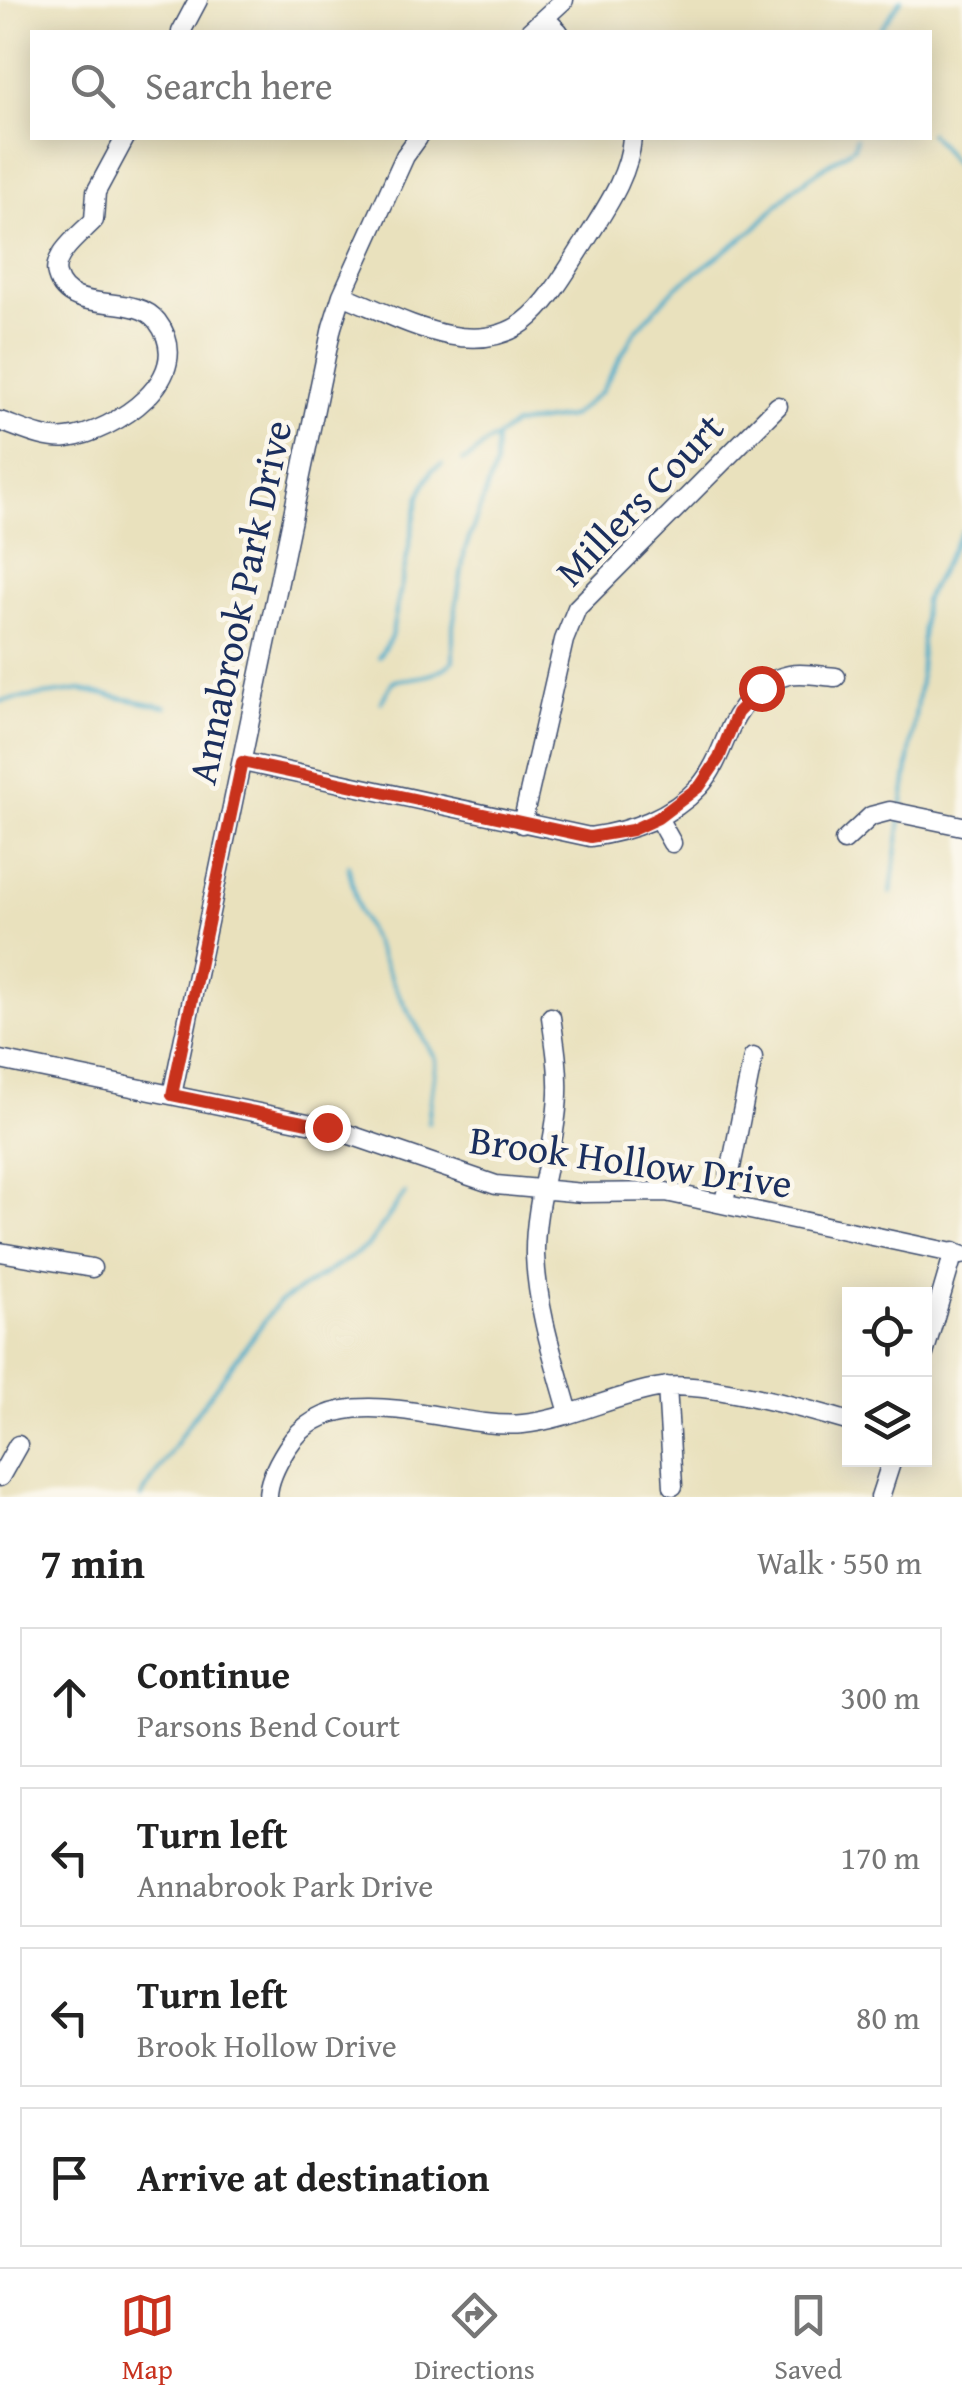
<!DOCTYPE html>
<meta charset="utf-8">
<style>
:root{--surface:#fff;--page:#f6f6f6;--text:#222;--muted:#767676;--line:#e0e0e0;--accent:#c8321e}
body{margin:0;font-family:"Gentium Book Plus",serif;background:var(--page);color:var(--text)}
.controls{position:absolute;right:30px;bottom:30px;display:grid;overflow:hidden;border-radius:0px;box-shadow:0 5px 25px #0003}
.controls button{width:90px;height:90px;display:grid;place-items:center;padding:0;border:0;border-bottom:2px solid var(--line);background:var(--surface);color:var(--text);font:50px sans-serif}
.stop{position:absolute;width:30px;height:30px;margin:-22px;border:8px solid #c8321e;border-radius:50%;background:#fff}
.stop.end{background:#c8321e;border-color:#fff;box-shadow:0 2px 10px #0008}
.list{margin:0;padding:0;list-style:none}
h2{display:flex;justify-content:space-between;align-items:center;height:130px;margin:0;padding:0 40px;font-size:42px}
h2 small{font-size:32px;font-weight:400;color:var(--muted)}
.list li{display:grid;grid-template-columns:65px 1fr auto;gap:30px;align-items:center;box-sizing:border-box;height:140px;margin:0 20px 20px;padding:0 20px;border:2px solid var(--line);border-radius:0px}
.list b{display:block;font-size:38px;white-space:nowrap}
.list p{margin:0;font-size:32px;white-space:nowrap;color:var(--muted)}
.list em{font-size:32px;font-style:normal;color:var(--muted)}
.icon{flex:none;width:55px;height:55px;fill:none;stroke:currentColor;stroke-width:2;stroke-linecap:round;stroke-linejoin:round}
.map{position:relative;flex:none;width:962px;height:1497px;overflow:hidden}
.search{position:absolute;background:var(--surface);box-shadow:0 5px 25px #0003;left:30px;right:30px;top:30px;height:110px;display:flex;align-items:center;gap:25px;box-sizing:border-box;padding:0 35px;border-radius:0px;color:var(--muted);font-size:38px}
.sheet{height:770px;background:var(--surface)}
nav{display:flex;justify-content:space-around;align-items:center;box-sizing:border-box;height:140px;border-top:2px solid var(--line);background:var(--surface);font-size:28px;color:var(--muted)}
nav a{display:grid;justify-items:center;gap:5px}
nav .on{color:var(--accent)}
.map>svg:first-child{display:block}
</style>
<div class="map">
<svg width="962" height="1497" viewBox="0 0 962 1497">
<rect width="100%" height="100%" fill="#fbf7ec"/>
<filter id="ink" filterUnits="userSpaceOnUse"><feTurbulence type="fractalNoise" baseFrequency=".01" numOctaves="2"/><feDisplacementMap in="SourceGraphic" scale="20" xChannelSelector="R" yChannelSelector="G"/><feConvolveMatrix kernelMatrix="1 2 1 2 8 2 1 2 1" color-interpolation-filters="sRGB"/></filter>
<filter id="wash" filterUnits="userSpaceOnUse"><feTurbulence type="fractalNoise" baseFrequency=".0048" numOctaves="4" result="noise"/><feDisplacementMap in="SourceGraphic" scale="40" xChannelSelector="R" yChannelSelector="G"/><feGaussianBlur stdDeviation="2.25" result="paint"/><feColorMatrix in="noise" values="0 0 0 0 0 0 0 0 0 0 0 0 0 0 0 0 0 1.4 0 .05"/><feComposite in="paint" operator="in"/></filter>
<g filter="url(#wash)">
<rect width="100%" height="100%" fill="#e9e1bd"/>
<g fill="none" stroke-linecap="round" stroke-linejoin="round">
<path stroke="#4aabc9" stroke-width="4" d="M878,32L901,0
M930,133L962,173
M463,461C477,456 480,445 494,439
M379,657L391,637L419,496L432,470L442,464
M0,701L81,690L166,707
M381,702L393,681C414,677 437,678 453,661V626L465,550L495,467L496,438L513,425L570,417L601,392L634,333L674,289L753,230L794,188L854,147L856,138
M902,809L920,681L924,601L962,531
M348,865L359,911L396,989L436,1060L428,1123
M891,893L901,819
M141,1497L191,1420L277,1304L368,1246L405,1193"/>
</g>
</g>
<g filter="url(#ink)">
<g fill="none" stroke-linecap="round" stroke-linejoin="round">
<g stroke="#3a4a6c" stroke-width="21">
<path id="minor" d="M545,18L559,32
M181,32L198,0
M529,32L564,0
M342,295C396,316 470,362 524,322C550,302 568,268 585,242C605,209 629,177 632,138
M0,421C20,428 46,441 67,438C114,432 200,377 157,321C134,291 69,317 57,275C51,255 82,233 94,220L96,192L125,138
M243,762L590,837C631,831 670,818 700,786C712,772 719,755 726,738C736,711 758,681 789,675C803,672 822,676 836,677
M658,818L672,843
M522,824L564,640L577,608L778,406
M844,841L871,816L890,811L962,826
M551,1017C555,1043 559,1068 558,1094C556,1148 534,1200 535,1255C537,1309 554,1360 569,1413
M0,1060L327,1127L496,1185L583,1193L666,1192L962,1255
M172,1095L332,327L342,295L405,156L418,138
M724,1203L753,1057
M0,1252L92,1268
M924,1354L954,1252
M667,1386L673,1486
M0,1477L18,1445
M268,1497C268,1481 278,1462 287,1448C336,1370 450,1431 523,1424C571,1419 615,1394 663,1387C705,1381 807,1409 850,1422
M880,1497L892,1460"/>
</g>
<use href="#minor" stroke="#fff" stroke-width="18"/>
</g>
</g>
<g fill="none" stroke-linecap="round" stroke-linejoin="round" filter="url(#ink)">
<path stroke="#c8321e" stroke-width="12" d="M327,1127L172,1095L242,762L590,837L632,830L658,818L700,786L719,758L737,713L761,688"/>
</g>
<g text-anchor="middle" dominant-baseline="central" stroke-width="9" stroke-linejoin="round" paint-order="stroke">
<g font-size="40" fill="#1b2f5e" stroke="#fbf7ec">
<text transform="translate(639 499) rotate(-46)">Millers Court</text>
<text transform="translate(239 602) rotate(-78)">Annabrook Park Drive</text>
<text transform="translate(631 1161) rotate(8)">Brook Hollow Drive</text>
</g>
</g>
</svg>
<div class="controls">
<button><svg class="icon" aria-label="locate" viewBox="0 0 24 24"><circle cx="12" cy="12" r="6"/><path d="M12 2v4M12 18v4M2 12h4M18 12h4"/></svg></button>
<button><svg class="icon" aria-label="layers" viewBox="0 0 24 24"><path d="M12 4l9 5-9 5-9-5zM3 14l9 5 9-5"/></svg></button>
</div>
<div class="stop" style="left:761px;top:688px"></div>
<div class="stop end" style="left:327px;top:1127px"></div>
<div class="search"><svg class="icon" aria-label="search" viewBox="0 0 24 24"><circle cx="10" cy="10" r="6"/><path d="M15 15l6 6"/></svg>Search here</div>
</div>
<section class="sheet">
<h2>7 min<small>Walk · 550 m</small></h2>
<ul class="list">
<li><svg class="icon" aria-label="ahead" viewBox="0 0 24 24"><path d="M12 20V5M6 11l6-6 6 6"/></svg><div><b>Continue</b><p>Parsons Bend Court</p></div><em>300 m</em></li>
<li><svg class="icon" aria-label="left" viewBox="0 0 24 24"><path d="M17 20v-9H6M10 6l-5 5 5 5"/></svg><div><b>Turn left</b><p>Annabrook Park Drive</p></div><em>170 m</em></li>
<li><svg class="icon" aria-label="left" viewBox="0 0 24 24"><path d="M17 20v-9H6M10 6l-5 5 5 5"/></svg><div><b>Turn left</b><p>Brook Hollow Drive</p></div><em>80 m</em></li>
<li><svg class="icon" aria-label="arrive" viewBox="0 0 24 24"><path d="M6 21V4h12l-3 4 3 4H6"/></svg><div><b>Arrive at destination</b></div></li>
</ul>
</section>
<nav>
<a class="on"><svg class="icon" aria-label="map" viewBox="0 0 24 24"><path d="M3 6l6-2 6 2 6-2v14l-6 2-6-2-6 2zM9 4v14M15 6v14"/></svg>Map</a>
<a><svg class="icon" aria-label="directions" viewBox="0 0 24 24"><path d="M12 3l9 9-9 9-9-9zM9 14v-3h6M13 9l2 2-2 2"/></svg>Directions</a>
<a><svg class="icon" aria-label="saved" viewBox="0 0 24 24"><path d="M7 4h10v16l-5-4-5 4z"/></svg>Saved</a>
</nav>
